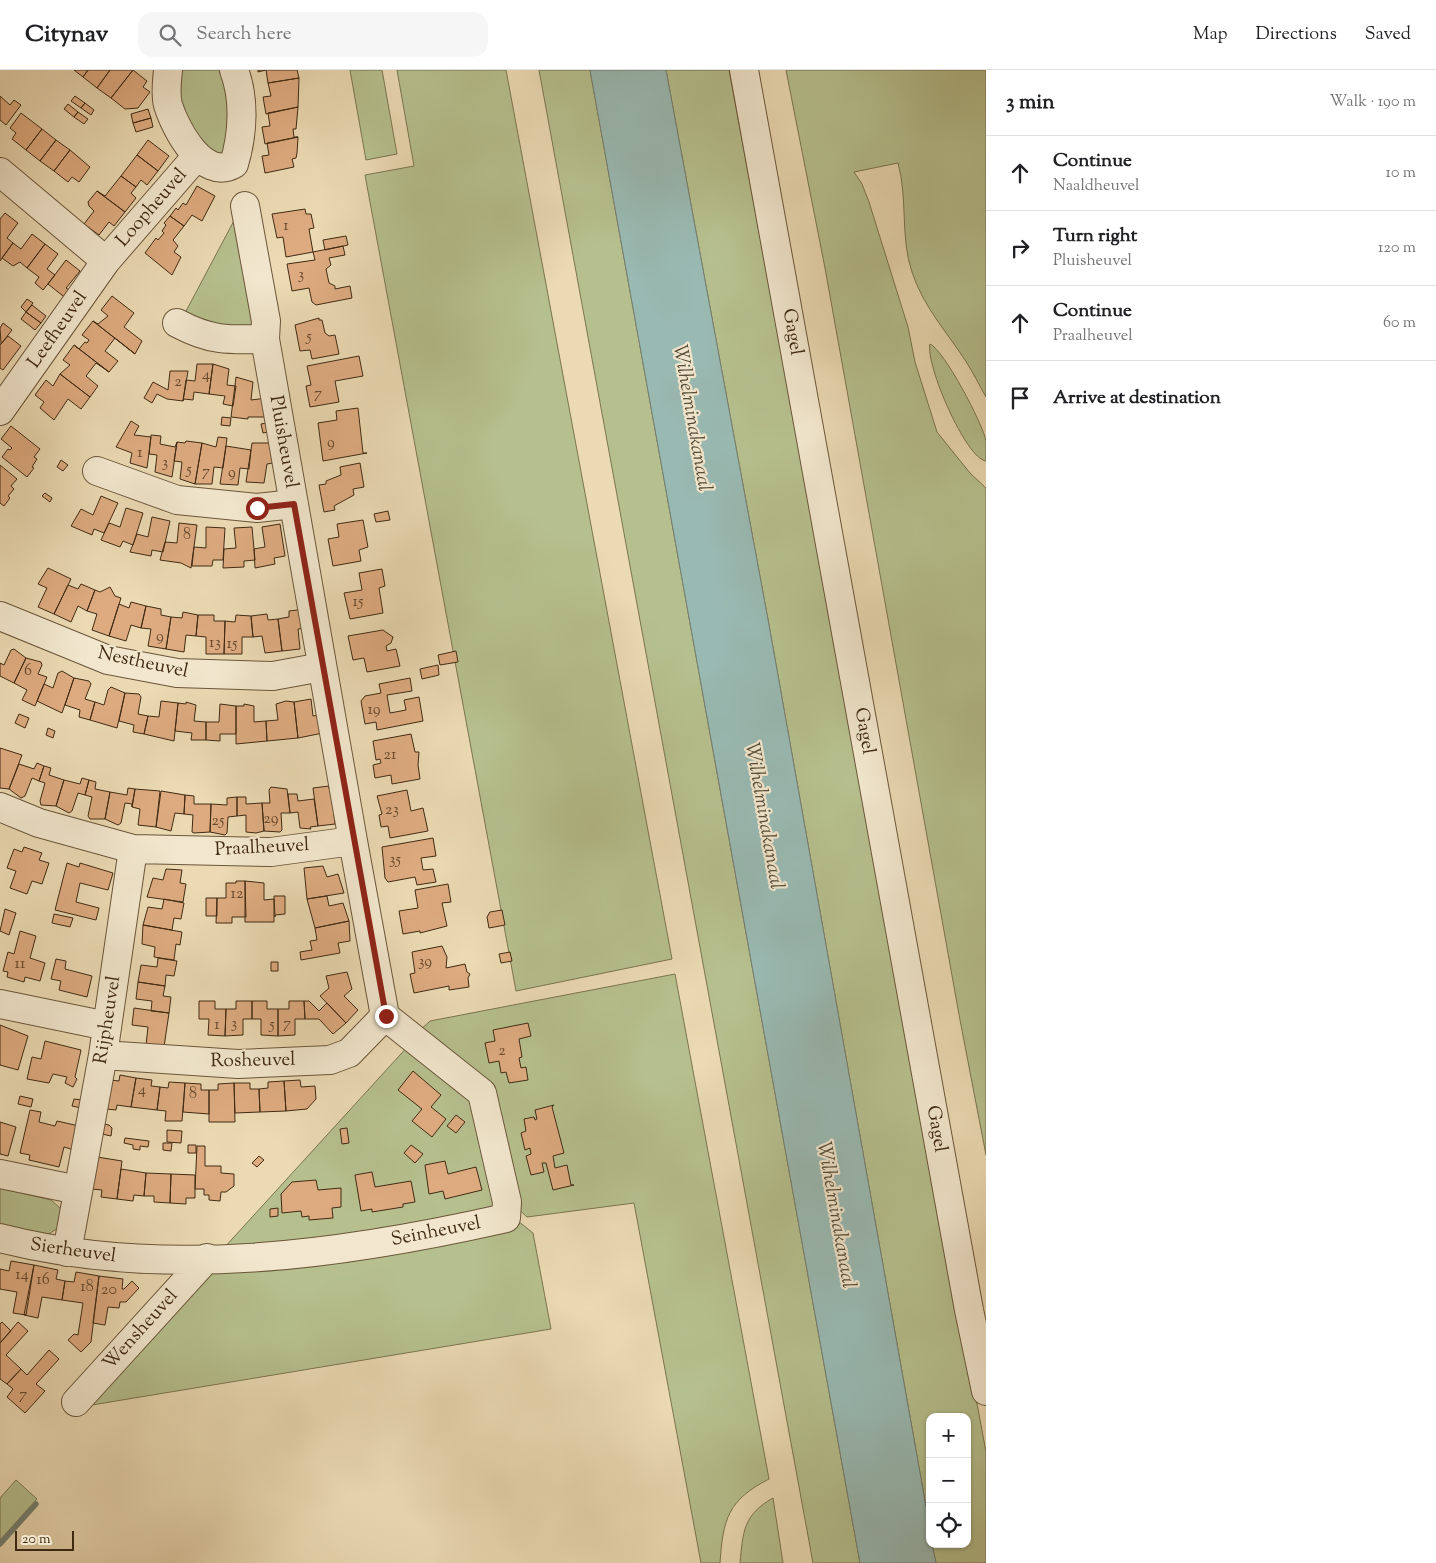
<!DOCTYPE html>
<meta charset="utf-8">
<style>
:root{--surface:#fff;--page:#f6f6f6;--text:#202124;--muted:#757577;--line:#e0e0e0}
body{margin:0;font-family:"Sorts Mill Goudy",serif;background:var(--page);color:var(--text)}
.controls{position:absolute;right:15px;bottom:15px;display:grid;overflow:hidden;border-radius:10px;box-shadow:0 1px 4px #0004}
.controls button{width:45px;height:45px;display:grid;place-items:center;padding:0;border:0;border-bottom:1px solid var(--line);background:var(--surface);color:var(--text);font:25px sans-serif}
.scale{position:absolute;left:15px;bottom:12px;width:59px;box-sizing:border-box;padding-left:5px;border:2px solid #402a12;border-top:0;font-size:14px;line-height:18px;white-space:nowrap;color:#402a12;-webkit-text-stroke:4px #f2e7ce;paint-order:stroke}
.stop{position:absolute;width:15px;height:15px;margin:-11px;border:4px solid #8f2418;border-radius:50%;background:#fff}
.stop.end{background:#8f2418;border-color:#fff;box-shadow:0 1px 5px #0008}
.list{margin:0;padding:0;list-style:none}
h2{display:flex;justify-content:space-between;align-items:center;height:65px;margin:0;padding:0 20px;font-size:21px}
h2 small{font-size:16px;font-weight:400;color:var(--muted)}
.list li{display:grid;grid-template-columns:32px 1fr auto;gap:15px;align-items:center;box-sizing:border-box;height:75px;padding:0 20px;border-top:1px solid var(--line)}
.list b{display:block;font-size:19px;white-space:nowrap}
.list p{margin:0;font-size:16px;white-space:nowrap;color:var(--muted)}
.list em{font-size:16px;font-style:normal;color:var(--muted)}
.icon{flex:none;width:28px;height:28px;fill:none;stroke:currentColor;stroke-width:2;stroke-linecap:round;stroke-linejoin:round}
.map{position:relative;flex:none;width:986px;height:1493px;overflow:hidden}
header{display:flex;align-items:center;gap:30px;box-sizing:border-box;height:70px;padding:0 25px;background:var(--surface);border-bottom:1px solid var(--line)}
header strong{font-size:24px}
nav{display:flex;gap:28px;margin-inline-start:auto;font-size:18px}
.search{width:350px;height:45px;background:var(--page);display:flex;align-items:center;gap:12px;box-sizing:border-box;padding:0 18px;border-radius:15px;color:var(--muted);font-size:19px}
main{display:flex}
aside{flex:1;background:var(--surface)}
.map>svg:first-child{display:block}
</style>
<header>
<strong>Citynav</strong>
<div class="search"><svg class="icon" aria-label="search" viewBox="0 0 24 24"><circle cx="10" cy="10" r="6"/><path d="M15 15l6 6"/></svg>Search here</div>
<nav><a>Map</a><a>Directions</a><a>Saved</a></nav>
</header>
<main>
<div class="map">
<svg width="986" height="1493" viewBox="0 0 986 1493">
<rect width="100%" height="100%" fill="#ebdab3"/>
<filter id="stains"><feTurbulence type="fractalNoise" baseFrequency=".004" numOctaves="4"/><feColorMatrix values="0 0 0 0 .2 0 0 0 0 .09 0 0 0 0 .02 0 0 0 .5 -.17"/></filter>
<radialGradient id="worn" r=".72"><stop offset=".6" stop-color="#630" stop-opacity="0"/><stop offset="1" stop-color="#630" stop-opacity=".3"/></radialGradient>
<path fill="#b6c08e" stroke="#7b7550" d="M178,0H228L230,6L228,88L205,80L184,48L176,13Z
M350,0H382L397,84L366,90Z
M397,0H506L672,889L516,921L365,105L414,96Z
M539,0H590L860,1493H813Z
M666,0H729L986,1382V1493H936L932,1474H967V1347H930V1459L769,555Z
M786,0H986V327C979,315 973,302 965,290C946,261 923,236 912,202C900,167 908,129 898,93L854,102L862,114L869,132L908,257L915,292L937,362L970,403L986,418V1085L960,950L825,198Z
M237,145L255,248L249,258L204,256L185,243Z
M930,274C944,280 983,354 986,371C986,378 986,385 986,391C966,389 925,294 930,274Z
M675,904L769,1409C728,1430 723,1449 720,1493H701L634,1133L527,1147L515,1136L489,1022L418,962L430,951Z
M410,974L469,1022L500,1130L493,1144L463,1153L223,1179Z
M0,1118L51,1130L61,1139L58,1158L41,1169L0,1159Z
M518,1151L533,1163L551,1259L80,1337L214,1198Z
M16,1410L37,1429L0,1470V1428Z
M773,1428L783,1493H740C743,1462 743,1445 773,1428Z"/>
<path fill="#99bab3" stroke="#758073" d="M590,0H666L769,555L930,1459V1474H932L936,1493H860Z"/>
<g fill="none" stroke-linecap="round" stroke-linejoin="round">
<path stroke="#758073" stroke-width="5.5" d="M0,1474L36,1434"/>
</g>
<path fill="#deab80" stroke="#402a12" d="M74,0H88L83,7Z
M88,0H110L97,18L83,7Z
M110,0H133L111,28L97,18Z
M133,0L147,11L143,17L150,22L138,38L125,39L111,28Z
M258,0H297L299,8L268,13L266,0L258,2Z
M299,8L298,37L266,44L263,27L271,26L268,13Z
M0,26L10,35L14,30L21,35L6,55L0,50Z
M75,26L85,33L81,38L71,31Z
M85,33L94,40L91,45L81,38Z
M68,34L78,42L74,47L64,39Z
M298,37L296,59H293L294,67H298L265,74L262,57L270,56L268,43Z
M148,39L151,48L133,53L131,44Z
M78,42L88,49L84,54L74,47Z
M21,43L42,59L26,80L12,69L16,63L10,58Z
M151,48L153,57L136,62L133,53Z
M42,59L56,70L40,91L26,80Z
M298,67L297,83L296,88L292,89L294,97L265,103L262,86L269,85L267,73Z
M56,70L70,80L54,101L40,91Z
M148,70L169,86L158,101L137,85Z
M70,80L90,97L79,112L72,107L68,112L54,101Z
M137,85L158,101L147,115L141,110L136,117L121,106Z
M121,106L136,117L131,123L136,128L125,142L97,121L105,126Z
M197,116L215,126L202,151L192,145L184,156L170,146L176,138L178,140L183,133L186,135Z
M97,121L125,142L114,156L109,152L99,165L84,154L94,141L89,136L88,132Z
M305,139L306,144H311L314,158L309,159L313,182L286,187L283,167L277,168L272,144Z
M5,143L18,153L7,168L13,173L0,191V149Z
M170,146L184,156L173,170L178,176L174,182L181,187L172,205L145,183L156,168L158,170L164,163L162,161L166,155L164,153Z
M32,164L45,174L27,198L20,192L13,196L2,188L13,173L21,179Z
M346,166L348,175L325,180L323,170Z
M45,174L58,184L47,199L55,205L43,220L35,213L39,207L27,198Z
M343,176L345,185L329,188L331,195L326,199L329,213L335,216V219L350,216L352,228L316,235L312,232L309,218L292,221L287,194L315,190L313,182Z
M66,190L80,201L66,218L73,223L68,230L48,214Z
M112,226L134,243L124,257L142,271L135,284L93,251L98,254L108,246L101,240Z
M27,229L33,233L26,242L21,237Z
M32,235L46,246L41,253L26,242Z
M26,242L41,253L35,260L21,249Z
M319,248V250H322L325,263L329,266L335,265L339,284L312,289L310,280L300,281L295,255Z
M93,251L135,284L115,268L105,281L118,291L109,302L74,275L79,279L85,272L87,273L89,270L82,265Z
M3,253L12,260L1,274L0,258Z
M8,266L21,276L3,300L0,298V275Z
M74,275L109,302L96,293L86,306L98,316L90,327L60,304L70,295L63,290Z
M359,286L363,306L335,311L339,332L310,337L306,316L311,315L307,296Z
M197,294H213L209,324L194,322L193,330L184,329L183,331L186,310L195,311Z
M213,294L229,299L227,315L236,316L233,336L223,334L225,326L209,324Z
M170,301H188L183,331L167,329L157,324L152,333L144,328L153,312L168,320Z
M60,304L90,327L81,339L68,329L54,350L40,338L44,332L35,325L46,310L53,316Z
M236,307L253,312L251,330L267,328L270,347H248V349L231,347Z
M358,338L363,383H367L323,391L318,353L337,350L336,341Z
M222,347L231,348L230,356L221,355Z
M131,351L139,356L134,365L151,367L147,398L130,393L132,383L116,377Z
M272,352L273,361L263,363L261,354Z
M11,356L40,379L34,387L37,389L32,397L34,398L27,407L2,387L8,379L10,380L12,378L1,369Z
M151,365L161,366L160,374L175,377L177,372L172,407L155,402L157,385L149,384Z
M218,367L227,368L223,398L214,397L212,414H195L202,373L216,377Z
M186,371L202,373L195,414L180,409L182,392L174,391L177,372L185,373Z
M252,373H276L279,392L267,394L264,413L246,412Z
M226,376L251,380L249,399L240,398L238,415L220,414Z
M61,390L68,395L63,401L57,397Z
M360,393L364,417L353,419L354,425L334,436L335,440L324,442L319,415L326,414V411L341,405L340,397Z
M0,395L17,409L11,416L14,419L8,426L10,428L4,436L0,433Z
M45,423L52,428L50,432L42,426Z
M101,426L118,433L104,463L94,459L92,465L71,456L81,439L93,445Z
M126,438L143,443L133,475L123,471L120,477L101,470L109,453L120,457Z
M388,441L390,450L376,452L374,444Z
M152,447L170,451L163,482L152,480L151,486L130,482L137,464L148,467Z
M363,450L368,477L359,480L361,491L333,496L328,469L339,467L337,454Z
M179,453L197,455L191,498L181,493L160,490L165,472L177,473Z
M280,454L285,486L274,488L275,494L255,498L254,479L265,477L262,457Z
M206,457L225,458L223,490H213L212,496H192L194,477L206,478Z
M252,457L255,490L244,491V497L223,498L224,479L236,478L234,458Z
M48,498L71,509L54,544L38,537L47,518L38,514Z
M382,499L385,516L379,518L383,543L350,549L344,523L362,520L359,503Z
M81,514L95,520L87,541L78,536L71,552L54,544L68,515L78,519Z
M110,517L115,526L121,528L109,566L92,560L97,544L87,541L95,520L100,522Z
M131,532L146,536L141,558L131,555L126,571L109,566L119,534L129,538Z
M146,536L161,539V545L171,547L166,579L148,576L151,559L141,558Z
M306,539L309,558L298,559L300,579L282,581L278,549L289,547V541Z
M183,542L198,545L196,566L186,565L184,582L166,579L171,547L182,548Z
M267,544L268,550L278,549L282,581L265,583L262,566L253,567L251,546Z
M198,545H214V551H225L224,584H206V567L196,566Z
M236,545L251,546L253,567H242V584H224L225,551L235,552Z
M383,560L393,567L391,573L386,576L387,581L396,579L400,596L367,602L364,588L353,590L348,566Z
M14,579L26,588L14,613L0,606V593L4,595L11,580Z
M456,581L458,592L440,595L438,585Z
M26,588L41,592L42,595L38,604L47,607L35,636L22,630L27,620L14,613Z
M438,595L439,605L422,609L420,599Z
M62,601L74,608L62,643L37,631L44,614L53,618L58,603Z
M74,608L89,611L91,614L85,629L95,632L90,650L79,647L80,640L65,635Z
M410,608L412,621L387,625L390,643L406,640L404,630L419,627L423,651L377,660L376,652L365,654L361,631L365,626L381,623L379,614Z
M111,617L125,623L117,658L90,650L95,632L104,635L108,620Z
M125,623L139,624L141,627L138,644L148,646L144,664L133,662L134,655L119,651Z
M311,629L313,646L325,644L328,662L298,668L294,632Z
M161,631L178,633L174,671L144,664L148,646L159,647Z
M286,631L294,632L298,668L267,671L266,651L278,650L276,634Z
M186,632L196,635L194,651L206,652V670H191L192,663L175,661L178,633L186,634Z
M220,634L236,636V664H220V671L206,670V652H219Z
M244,634L254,636V652L266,651L267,671L236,674V636H244Z
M19,644L29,648L25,658L15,653Z
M48,658L55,661L53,668L46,665Z
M411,664L415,682H419L418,695L420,709L392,714L391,705L375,708L373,695L381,693L380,689L376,690L373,671Z
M0,678L22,685L9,719L0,718Z
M37,693L44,696L39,711L32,708L25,726L21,728L9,719L19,694L34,699Z
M44,696L51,698L49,705L64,710L56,736L41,735L40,731L45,713L39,711Z
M82,708L89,710L85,725L78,723L72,741L69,743L56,736L64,710L80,714Z
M89,710L96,712L95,719L110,722L105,749H90L88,746L92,727L85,725Z
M329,716V719L338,717L341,736L333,737L335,754L318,756L313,718Z
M271,717L287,719L290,743H281L282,760L280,762L264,761L262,733H270L269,720Z
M128,718L135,719L132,737V734L125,733L121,753L118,755L105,749L110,722L127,725Z
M135,719L160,721L156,757L138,755L140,739L132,737Z
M407,720L411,741L423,738L428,761L390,768L388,756L381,757L379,745L382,744L377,726Z
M161,721L185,725L184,744L175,743L171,761L156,757Z
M288,724H297L298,731L314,729L318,756L310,757L311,759L300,758L298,742L290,743Z
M185,725L194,726V734H211L210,762L194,763L192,762L193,745L184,744Z
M237,727H246V734L262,733L264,761L256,763L246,762V745L237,746Z
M237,727V746L228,747L227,763L225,765L210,762L211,734L227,735V728Z
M433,768L436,786L421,788L423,800L433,799L436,812L417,815L415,807L388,812L385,808L382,777Z
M24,777L42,783L39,790L49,793L42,814L32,811L27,824L10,818L16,801L7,798L14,779L22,782Z
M67,793L79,797L80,793L113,803L108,820L80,813L76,832L99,838L96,850L55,840Z
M323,796L327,807L338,804L344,823L307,829L304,798Z
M166,799L182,800L180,813L186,814L183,832L147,827L153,808L163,810Z
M236,811H245L246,847H232V853H216L217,828H226V813H236Z
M245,811L264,813V830L274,829V852H245Z
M448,814L451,832L442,833L447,856L420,863V861L403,864L399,841L418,838L415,820Z
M274,826H285V844L275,845V847Z
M327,826L329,836L343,833L349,851L315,858L307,829Z
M206,828H217V846H206Z
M164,829L184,833L181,849L174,848L172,860L143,855L148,837L162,839Z
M5,839L16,843L9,865L0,861Z
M502,840L505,855L489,858L487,847L490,842Z
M54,844L73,848L70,857L52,853Z
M349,851L350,871L338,873L340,883L301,890L300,882L312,880L310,871L317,870L315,858Z
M143,855L182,862L180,875L176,874L174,890L154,887L155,877L142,874Z
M20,861L36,866L30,888L45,893L40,911L25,907L24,912L7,907L8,902L3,901L8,882L14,884Z
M442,876L447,887L446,898L465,894L467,902L470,904L468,908L469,917L449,920V916L414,923L410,904L415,903L412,882Z
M510,882L512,891L501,893L499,884Z
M158,888L177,891L174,906L166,905L165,916L138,912L141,895L157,897Z
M56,889L66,891L65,899L92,906L87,927L59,920L61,911L51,909Z
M271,892H278V901H271Z
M347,902L352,919L344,926L358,940L346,953L320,926L329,918L326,906Z
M138,912L165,916L163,926L171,927L169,943L151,941L152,931L136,929Z
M199,931H215V939H226L225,966L208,965L209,949H199Z
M236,931H252V949H243V965L225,966L226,939H236Z
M252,931H267V939H278V966L261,965V949H252Z
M289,931H304L305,949H295V965L278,966V939H289Z
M304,931H309L319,941L327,933L346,953L333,964L319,949H305Z
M134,938L169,943L164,977L146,975L148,957L132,955Z
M528,953L531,966L519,969L522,987L519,988L521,998L526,997L528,1010L509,1013L506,1002L501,1003L499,991L489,993L485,973L495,971L493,960Z
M0,955L28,966L18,1000L0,995Z
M45,971L81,980L75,1007L77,1009L73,1017L65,1013L67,1007L53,1004L49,1013L27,1009L32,987L41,989Z
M413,1001L441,1025L431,1037L446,1049L432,1067L412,1051L422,1039L398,1020Z
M120,1005L136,1008L131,1037L117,1035L116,1040L106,1039L110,1010L119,1011Z
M136,1008L152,1010L151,1016L160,1017L157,1040L131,1037Z
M300,1010L301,1017L315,1016L316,1029L307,1039L286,1041L284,1011Z
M284,1011L286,1041L260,1042L259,1019L268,1018V1012Z
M169,1012L185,1013L182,1051H165L166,1041L157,1040L160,1017L168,1018Z
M185,1013L201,1014V1020H209V1044L183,1042Z
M234,1013H250V1019H259L260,1042L235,1043Z
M234,1013L235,1052H209V1020H218V1014Z
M20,1026L33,1029L31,1037L18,1034Z
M74,1029L82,1030L81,1038L72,1036Z
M554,1035L552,1037L564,1083L553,1086L555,1098L567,1095L571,1115H574L553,1120L546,1093H542L544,1102L531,1105L526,1086L531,1084L530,1078L525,1080L521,1063L526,1061L524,1049L534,1047L535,1050L537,1049L535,1040Z
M30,1040L41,1042L39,1052L55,1056L57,1051L79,1056L74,1080L64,1077L59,1097L29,1090L30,1085L20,1083Z
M456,1045L465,1052L456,1063L447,1056Z
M0,1052L16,1057L8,1086L0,1084Z
M103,1054L109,1055L112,1058L111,1066L102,1064Z
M347,1058L349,1073L342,1074L340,1059Z
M167,1060L182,1061L181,1073L167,1072Z
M125,1068L149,1071L148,1077L140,1076V1080L133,1079V1075L124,1073Z
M163,1073H172L171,1081L163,1080Z
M188,1075H196V1083H188Z
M411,1075L423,1084L415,1093L404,1083Z
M197,1076H205V1096H221V1103L234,1104V1116L226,1122H221L220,1131L209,1130V1125H204V1119H195Z
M259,1086L264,1090L257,1097L252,1093Z
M97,1087L122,1091L117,1129L101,1127L102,1120L92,1119Z
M445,1091L448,1104L476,1097L482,1120L445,1129L443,1121L429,1124L425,1095Z
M121,1099L146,1103L144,1126L134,1125L133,1131L117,1129Z
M372,1102L375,1117L411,1111L415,1132L403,1134V1137L372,1142V1139L361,1141L355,1105Z
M146,1103L171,1104L170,1133L154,1132V1126H144Z
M171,1104L195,1105V1128H186V1134L170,1133Z
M316,1110L318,1120L341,1118V1137L332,1138L333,1148L309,1150V1146L302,1147L301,1141L282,1143L281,1124L292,1112Z
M278,1138V1146L270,1147V1139Z
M11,1191L34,1195L26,1245L13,1243L17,1222L0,1219V1199L9,1201Z
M34,1195L58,1200L56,1209L65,1211L62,1230L42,1227L38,1248L24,1245Z
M76,1202L99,1206L91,1272L81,1282L68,1270L74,1264L78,1265L83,1233L62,1230L65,1211L74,1212Z
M99,1206L123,1209L122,1219H124L132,1211L139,1218L126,1232H120L119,1238L108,1237L105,1255L93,1253Z
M2,1252L11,1261L0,1273V1254Z
M18,1252L28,1261L6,1285L21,1299L7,1314L0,1309V1273Z
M49,1280L59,1289L36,1314L45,1321L25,1343L7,1327L13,1319L7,1314L21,1299L27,1305Z"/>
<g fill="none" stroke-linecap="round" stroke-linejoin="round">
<g stroke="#6b563a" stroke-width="30">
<path id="minor" d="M168,0C167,11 165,24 168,35C175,58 203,112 234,94C243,64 245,29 234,0
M744,0L969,1240L986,1321
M0,102L106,191
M245,136L266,251L265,269L353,771
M177,253C210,271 229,270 265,269
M0,341L106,191L197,86
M97,401L177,430L257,438L294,434
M0,546L108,590L177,603L273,606L322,597
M0,737L39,753L133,779L271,782L353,771L385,946
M0,934L107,956
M103,985L238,994L330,990L349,983L385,946
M0,1104L78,1120
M0,1168C165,1210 342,1185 506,1148L507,1132L482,1023L385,946
M67,1182L103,985L133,779
M76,1332L207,1188"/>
</g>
<use href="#minor" stroke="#f2e7ce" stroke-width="28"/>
</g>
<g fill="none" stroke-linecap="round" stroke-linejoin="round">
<path stroke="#8f2418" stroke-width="6" d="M257,438L294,434L386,946"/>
</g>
<g text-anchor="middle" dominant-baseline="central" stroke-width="4.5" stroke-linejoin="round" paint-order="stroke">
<g font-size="16" fill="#684a2e">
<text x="286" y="156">1</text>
<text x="301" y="205">3</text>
<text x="309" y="267">5</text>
<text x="206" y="305">4</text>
<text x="178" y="312">2</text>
<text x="318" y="324">7</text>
<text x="331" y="373">9</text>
<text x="140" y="383">1</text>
<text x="165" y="393">3</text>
<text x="189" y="400">5</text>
<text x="206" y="402">7</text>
<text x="232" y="403">9</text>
<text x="187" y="465">8</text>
<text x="358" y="532">15</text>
<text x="160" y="567">9</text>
<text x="215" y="573">13</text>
<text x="232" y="574">15</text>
<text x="28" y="601">6</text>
<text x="374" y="640">19</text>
<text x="390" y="685">21</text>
<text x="392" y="740">23</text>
<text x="271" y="749">29</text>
<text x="218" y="751">25</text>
<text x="395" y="790">35</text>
<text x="237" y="824">12</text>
<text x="425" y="892">39</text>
<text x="20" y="894">11</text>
<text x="234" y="954">3</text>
<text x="287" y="954">7</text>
<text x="217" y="955">1</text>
<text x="272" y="955">5</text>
<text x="502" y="981">2</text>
<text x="142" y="1020">4</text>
<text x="193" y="1024">8</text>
<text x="22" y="1205">14</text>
<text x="43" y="1210">16</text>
<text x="87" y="1217">18</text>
<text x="109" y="1220">20</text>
<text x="23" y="1325">7</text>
</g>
<g font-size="19" fill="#402a12" stroke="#f2e7ce">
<text transform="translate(152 138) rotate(-49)">Loopheuvel</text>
<text transform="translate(58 260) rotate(-55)">Leefheuvel</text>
<text transform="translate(792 262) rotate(80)">Gagel</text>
<text transform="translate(283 372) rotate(80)">Pluisheuvel</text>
<text transform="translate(143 593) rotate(12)">Nestheuvel</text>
<text transform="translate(864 661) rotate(80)">Gagel</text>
<text transform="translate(262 778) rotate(-3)">Praalheuvel</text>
<text transform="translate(108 950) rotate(-81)">Rijpheuvel</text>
<text transform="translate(253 991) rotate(-1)">Rosheuvel</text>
<text transform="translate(936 1059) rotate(80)">Gagel</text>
<text transform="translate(436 1162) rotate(-11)">Seinheuvel</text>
<text transform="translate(73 1181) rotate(8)">Sierheuvel</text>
<text transform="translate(141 1260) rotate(-48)">Wensheuvel</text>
</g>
<g font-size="20" font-style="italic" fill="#564e3a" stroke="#f2e7ce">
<text transform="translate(691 348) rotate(80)">Wilhelminakanaal</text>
<text transform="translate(763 746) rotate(80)">Wilhelminakanaal</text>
<text transform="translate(835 1145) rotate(80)">Wilhelminakanaal</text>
</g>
</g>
<rect width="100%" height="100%" filter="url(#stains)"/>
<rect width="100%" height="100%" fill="url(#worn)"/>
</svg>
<div class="controls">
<button>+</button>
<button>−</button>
<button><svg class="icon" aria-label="locate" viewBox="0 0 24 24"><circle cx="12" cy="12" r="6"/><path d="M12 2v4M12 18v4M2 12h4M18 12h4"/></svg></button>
</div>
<div class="scale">20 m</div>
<div class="stop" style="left:257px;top:438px"></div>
<div class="stop end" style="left:386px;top:946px"></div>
</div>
<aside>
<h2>3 min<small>Walk · 190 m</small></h2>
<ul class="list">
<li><svg class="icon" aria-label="ahead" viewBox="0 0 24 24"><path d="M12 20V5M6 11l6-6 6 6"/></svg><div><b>Continue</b><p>Naaldheuvel</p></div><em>10 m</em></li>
<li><svg class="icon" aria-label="right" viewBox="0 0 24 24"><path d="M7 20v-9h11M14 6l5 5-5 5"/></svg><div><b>Turn right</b><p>Pluisheuvel</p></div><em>120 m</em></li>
<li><svg class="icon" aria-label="ahead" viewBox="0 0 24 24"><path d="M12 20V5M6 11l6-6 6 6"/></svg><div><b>Continue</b><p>Praalheuvel</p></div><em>60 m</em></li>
<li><svg class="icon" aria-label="arrive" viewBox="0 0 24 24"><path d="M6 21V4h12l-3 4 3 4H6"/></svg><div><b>Arrive at destination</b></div></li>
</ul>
</aside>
</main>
